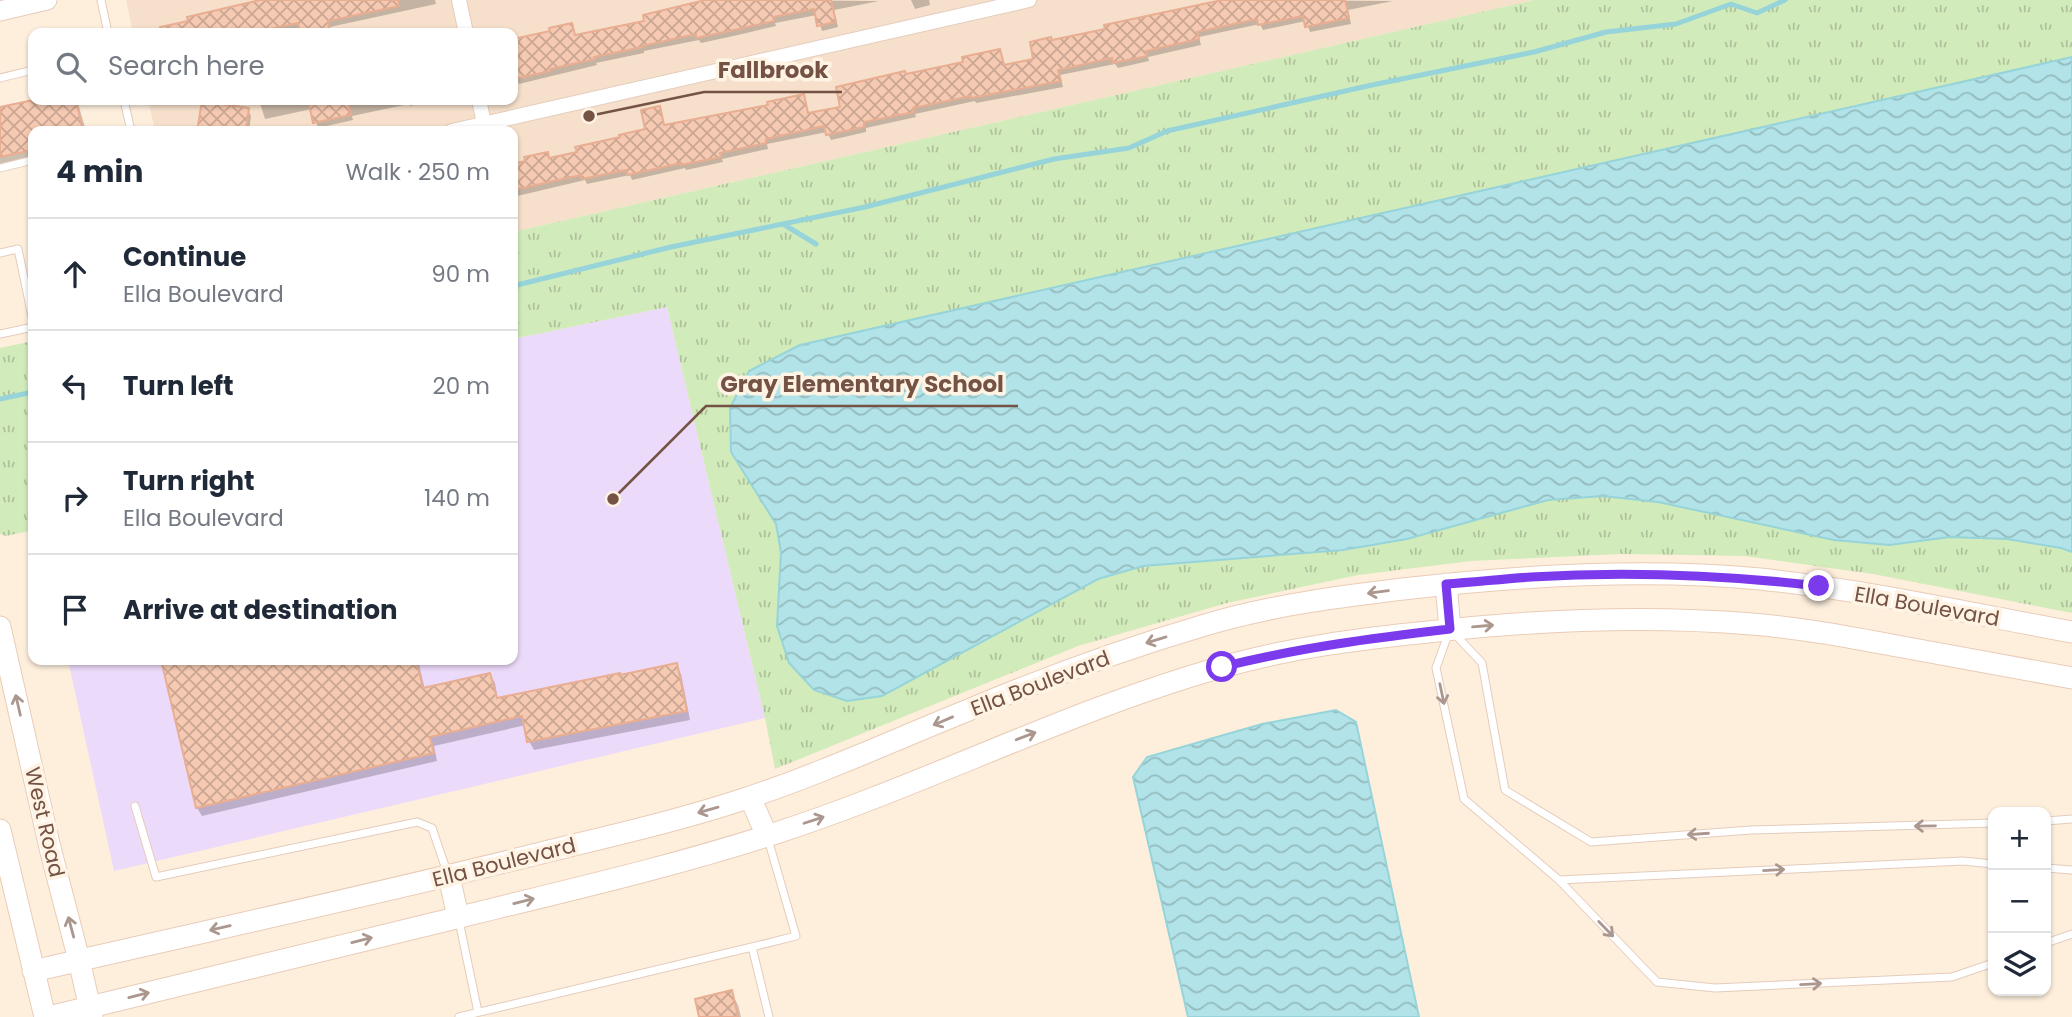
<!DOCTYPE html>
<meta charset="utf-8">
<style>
:root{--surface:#fff;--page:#f2f2f3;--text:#1f2937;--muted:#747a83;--line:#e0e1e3}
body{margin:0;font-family:Poppins,sans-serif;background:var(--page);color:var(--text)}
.controls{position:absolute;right:21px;bottom:21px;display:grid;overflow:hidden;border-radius:14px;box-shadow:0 2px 5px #0004}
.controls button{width:63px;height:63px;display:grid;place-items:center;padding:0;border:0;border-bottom:2px solid var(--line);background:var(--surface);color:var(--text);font:35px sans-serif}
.stop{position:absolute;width:21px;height:21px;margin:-16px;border:5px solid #7c3aed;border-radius:50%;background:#fff}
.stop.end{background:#7c3aed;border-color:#fff;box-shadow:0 2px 7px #0008}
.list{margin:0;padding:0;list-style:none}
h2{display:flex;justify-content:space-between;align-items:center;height:91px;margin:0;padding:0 28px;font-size:30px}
h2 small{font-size:23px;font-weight:400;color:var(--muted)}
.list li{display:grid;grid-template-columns:46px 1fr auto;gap:21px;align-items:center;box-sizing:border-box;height:112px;padding:0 28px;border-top:2px solid var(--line)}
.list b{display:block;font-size:26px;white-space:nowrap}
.list p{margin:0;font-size:23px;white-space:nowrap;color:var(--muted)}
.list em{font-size:23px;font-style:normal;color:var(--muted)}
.icon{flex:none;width:38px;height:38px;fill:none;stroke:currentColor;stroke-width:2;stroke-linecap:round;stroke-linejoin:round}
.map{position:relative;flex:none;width:2072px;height:1017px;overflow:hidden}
.search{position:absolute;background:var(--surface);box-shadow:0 2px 5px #0004;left:28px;top:28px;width:490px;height:77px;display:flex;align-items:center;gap:18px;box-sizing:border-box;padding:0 24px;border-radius:14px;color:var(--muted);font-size:26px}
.panel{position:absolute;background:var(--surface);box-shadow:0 2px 5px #0004;left:28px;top:126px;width:490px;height:539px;border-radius:14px}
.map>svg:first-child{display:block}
</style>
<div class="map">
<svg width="2072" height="1017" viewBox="0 0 2072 1017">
<defs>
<pattern id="grass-tufts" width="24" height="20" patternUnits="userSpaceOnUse" patternTransform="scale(1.75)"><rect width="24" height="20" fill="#d2ebbb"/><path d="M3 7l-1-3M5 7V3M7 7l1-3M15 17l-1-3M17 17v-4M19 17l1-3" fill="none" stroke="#afc19a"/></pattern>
<pattern id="water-waves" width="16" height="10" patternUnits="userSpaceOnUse" patternTransform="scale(1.75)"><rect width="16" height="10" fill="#b1e3e8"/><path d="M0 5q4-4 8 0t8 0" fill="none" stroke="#95bbbe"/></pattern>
<pattern id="building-cross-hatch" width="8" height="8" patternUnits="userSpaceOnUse" patternTransform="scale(1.75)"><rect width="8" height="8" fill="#f5c9b2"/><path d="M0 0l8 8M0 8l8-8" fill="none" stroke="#cba692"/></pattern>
</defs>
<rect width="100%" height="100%" fill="#feefdd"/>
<path fill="#f6e0cb" d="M126,0H1534L513,232V131H155L148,100H513V33H133Z"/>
<path fill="#ecdafa" d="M667,307L765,718L114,871L68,660H513V339Z"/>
<path fill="url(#grass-tufts)" d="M1534,0H2072V613L1873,574L1745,556L1621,554L1471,561L1358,575L1227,603L1078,646L775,769L765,718L667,307L513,339V232Z
M33,341V482L29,484L33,505V530L6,536L0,534V348Z"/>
<path fill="url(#water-waves)" stroke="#96d4da" stroke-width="2" d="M2072,57V552L2061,548L2007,539L1950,537L1889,545L1834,540L1658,502L1603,496L1548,500L1407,539L1343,550L1143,566L1098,579L882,696L847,701L814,690L789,663L777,626L781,552L776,524L731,452L730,408L749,371L800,345Z
M1336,710L1356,722L1419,1017H1188L1133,777L1147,757L1262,724Z"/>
<path fill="#0003" d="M270,0H435L436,4L330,27L331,33H302L301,29L281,33H141L190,22Z
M737,0L879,1L834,10L838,27L822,31L817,15L775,23L776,26L738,35L701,43L699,40L644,51V53L596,63L597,65L519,84L516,78L513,63V41L552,32L571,25L576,37Z
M911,0H929L930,5L915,9Z
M1230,0L1393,1L1348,10L1351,24L1310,32L1306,21L1263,30L1260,24L1199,37L1201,45L1148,57L1149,61L1118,68L1115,64L1060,75L1063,87L976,103L975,101L915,114L916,117L866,128V132L831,140L827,132L767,144L768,149L722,159L723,162L686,170L685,168L632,180L630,175L587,184L585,180L513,197V166L527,162L547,154L550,160L579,154L647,131L659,108L665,127L770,107L803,96L809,115L842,108L906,76L965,63L1000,51L1005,66L1035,60L1052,42Z
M38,100H77L86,131H33V163L0,171V108Z
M259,100H428L429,102L410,106L409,104L352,116L353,120L318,128L312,109L265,119Z
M203,103L248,110L251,116L249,131H199Z
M163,660H418L425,690L490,675L495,683L498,700L676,665L681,674L690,720L534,750L529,741L526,725L434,746L437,761L202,816L197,808Z
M731,992L738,1005L741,1017H701Z"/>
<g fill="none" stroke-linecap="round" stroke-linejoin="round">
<path stroke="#96d4da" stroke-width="5" d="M783,224L816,244
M513,286L671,247L865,207L1054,159L1129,148L1167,131L1372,85L1534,52L1606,32L1676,24L1731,4L1757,13L1785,0
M0,399L33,392"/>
</g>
<path fill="url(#building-cross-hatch)" stroke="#e9ae92" stroke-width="2" d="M260,0H398L399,6L328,21L329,30L313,33H300L298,23L252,33H242L241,30L226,33H160V27L188,21L187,17Z
M705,0H831L836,22L817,26L814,9L773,17L774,21L734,30L696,38V34L642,46V47L594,57L595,59L550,69V71L514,79L513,39L550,31L549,28L572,23L575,35L644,21L643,15Z
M1222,0H1345L1349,18L1305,27L1303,16L1258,25L1257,19L1197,32L1199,39L1146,51L1147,56L1113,63L1112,58L1058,70L1061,81L971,98V96L913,108L914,112L864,122V127L826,135L824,126L766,139V143L720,153L721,157L681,165V163L628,175L626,170L582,179L581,175L513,190V164L525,161L524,157L548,152L549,158L577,152L575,147L620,137L619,135L645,129L641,110L660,106L664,125L768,105L767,102L804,94L808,113L840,107L836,87L905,71L906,74L963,62L962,57L1000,49L1004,65L1033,59L1030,42L1051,37L1052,40L1105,29L1104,25Z
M33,100H76L83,131H33V150L0,157V107Z
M308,100H348L351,115L313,123Z
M202,101L249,108L246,129L223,126L222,131H197Z
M161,660H416L423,688L490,673L497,698L620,673V675L677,663L687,711L527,742L522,716L430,737L434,753L196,808Z
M732,990L738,1017H699L695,999Z"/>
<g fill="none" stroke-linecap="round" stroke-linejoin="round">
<g stroke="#e4ccbc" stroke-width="9">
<path id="service" d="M101,0L108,33
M0,78L33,70
M124,100L131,131
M0,168L33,160
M0,253L18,249L33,321
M0,334L33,327
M135,806L156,877L417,822L432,828L447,872
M2046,821L2072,819
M1993,823L1751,830L1591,842L1505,790L1482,663L1450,629L1436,668L1464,799L1559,880L1657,982L1715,988L1952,977L1993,963
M2046,868L2072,870
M1559,880L1963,861L1993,864
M459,921L478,1012
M2046,943L2072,934
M752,947L796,936L768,839
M459,1017L752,947L769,1017"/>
</g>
<g stroke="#e4ccbc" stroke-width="16">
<path id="minor" d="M459,0L466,33
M479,100L484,123
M452,131L1029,0"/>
</g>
<g stroke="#e4ccbc" stroke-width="21">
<path id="tertiary" d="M0,11L47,0"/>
</g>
<g stroke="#e9ccb8" stroke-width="23">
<path id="secondary" d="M1446,584L1450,629
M0,627L50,848L79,960L92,1017
M750,797L767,836
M0,830L45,1017
M449,876L458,917
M33,971C201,932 370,896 537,854C605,837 674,822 741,800C818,775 892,741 966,711C1044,678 1124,649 1205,625C1272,605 1342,596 1412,588C1527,575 1645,568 1760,579C1865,590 1968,613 2072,632
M49,1017C185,984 320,951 456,918C561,892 667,868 770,835C923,786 1066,711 1222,667C1289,648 1358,639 1428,632C1535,620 1644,615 1752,624C1801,628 1849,637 1897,646C1955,657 2014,667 2072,678"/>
</g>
<use href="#service" stroke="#fff" stroke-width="7"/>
<use href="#minor" stroke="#fff" stroke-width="14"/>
<use href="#tertiary" stroke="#fff" stroke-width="19"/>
<use href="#secondary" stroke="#fff" stroke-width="21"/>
</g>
<defs><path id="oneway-shaft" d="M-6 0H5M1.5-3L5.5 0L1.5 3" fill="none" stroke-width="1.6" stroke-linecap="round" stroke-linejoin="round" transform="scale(1.75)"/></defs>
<g stroke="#ac978f">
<use href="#oneway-shaft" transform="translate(1378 592) rotate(173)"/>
<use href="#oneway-shaft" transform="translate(1483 626) rotate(-5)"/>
<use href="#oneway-shaft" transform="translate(1156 640) rotate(163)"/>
<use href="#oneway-shaft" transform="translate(1442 694) rotate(78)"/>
<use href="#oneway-shaft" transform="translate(18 705) rotate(-103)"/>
<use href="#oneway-shaft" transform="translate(943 721) rotate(157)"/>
<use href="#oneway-shaft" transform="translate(1026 736) rotate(-21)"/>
<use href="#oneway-shaft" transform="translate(708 810) rotate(164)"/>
<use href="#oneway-shaft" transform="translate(814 820) rotate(-18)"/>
<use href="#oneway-shaft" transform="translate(1925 826) rotate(179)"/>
<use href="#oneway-shaft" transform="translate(1698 834) rotate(176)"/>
<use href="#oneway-shaft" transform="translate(1774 870) rotate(-3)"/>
<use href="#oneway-shaft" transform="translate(524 901) rotate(-14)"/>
<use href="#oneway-shaft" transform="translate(71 927) rotate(-105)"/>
<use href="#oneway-shaft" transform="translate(220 928) rotate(167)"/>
<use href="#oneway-shaft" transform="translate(1606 929) rotate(46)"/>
<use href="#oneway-shaft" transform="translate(362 940) rotate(-14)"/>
<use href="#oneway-shaft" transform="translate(1811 984) rotate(-3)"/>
<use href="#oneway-shaft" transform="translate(139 995) rotate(-14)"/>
</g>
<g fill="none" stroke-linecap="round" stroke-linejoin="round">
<path stroke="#7c3aed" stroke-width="9" d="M1222,667C1297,648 1373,638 1450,629L1446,584C1474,582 1503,579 1531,577C1627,571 1724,575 1819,586"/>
</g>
<g text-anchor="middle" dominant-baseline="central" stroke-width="7" stroke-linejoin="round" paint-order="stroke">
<g font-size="21" fill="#745244" stroke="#fff3e4">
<text transform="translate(1927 606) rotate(10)">Ella Boulevard</text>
<text transform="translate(1040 683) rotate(-21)">Ella Boulevard</text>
<text transform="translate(45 822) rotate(77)">West Road</text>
<text transform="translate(504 862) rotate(-14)">Ella Boulevard</text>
</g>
</g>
<path fill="none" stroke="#745244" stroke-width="2.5" d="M589 116L704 92H842M613 499L706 406H1018"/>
<g fill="#745244" stroke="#fff3e4" stroke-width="2.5">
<circle cx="589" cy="116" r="7"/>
<circle cx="613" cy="499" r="7"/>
</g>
<g font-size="23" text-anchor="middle" font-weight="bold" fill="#745244" stroke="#fff3e4" stroke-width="7" stroke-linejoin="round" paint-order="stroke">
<text x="773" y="78">Fallbrook</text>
<text x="862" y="392">Gray Elementary School</text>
</g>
</svg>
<div class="controls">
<button>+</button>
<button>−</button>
<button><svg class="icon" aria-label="layers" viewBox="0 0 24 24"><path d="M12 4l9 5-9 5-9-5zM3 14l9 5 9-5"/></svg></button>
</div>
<div class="stop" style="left:1222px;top:667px"></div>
<div class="stop end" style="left:1819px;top:586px"></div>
<div class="search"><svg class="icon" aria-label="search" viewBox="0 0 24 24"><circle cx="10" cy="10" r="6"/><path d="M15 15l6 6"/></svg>Search here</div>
<section class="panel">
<h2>4 min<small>Walk · 250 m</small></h2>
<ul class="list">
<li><svg class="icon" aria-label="ahead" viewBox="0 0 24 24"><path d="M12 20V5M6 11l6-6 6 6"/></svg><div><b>Continue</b><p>Ella Boulevard</p></div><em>90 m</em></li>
<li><svg class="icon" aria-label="left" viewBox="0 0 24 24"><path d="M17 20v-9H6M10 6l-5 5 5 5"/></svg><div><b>Turn left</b></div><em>20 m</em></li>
<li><svg class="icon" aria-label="right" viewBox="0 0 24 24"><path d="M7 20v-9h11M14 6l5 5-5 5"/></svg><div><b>Turn right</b><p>Ella Boulevard</p></div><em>140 m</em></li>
<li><svg class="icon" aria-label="arrive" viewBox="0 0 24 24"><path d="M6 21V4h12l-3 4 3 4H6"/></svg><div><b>Arrive at destination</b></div></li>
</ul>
</section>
</div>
